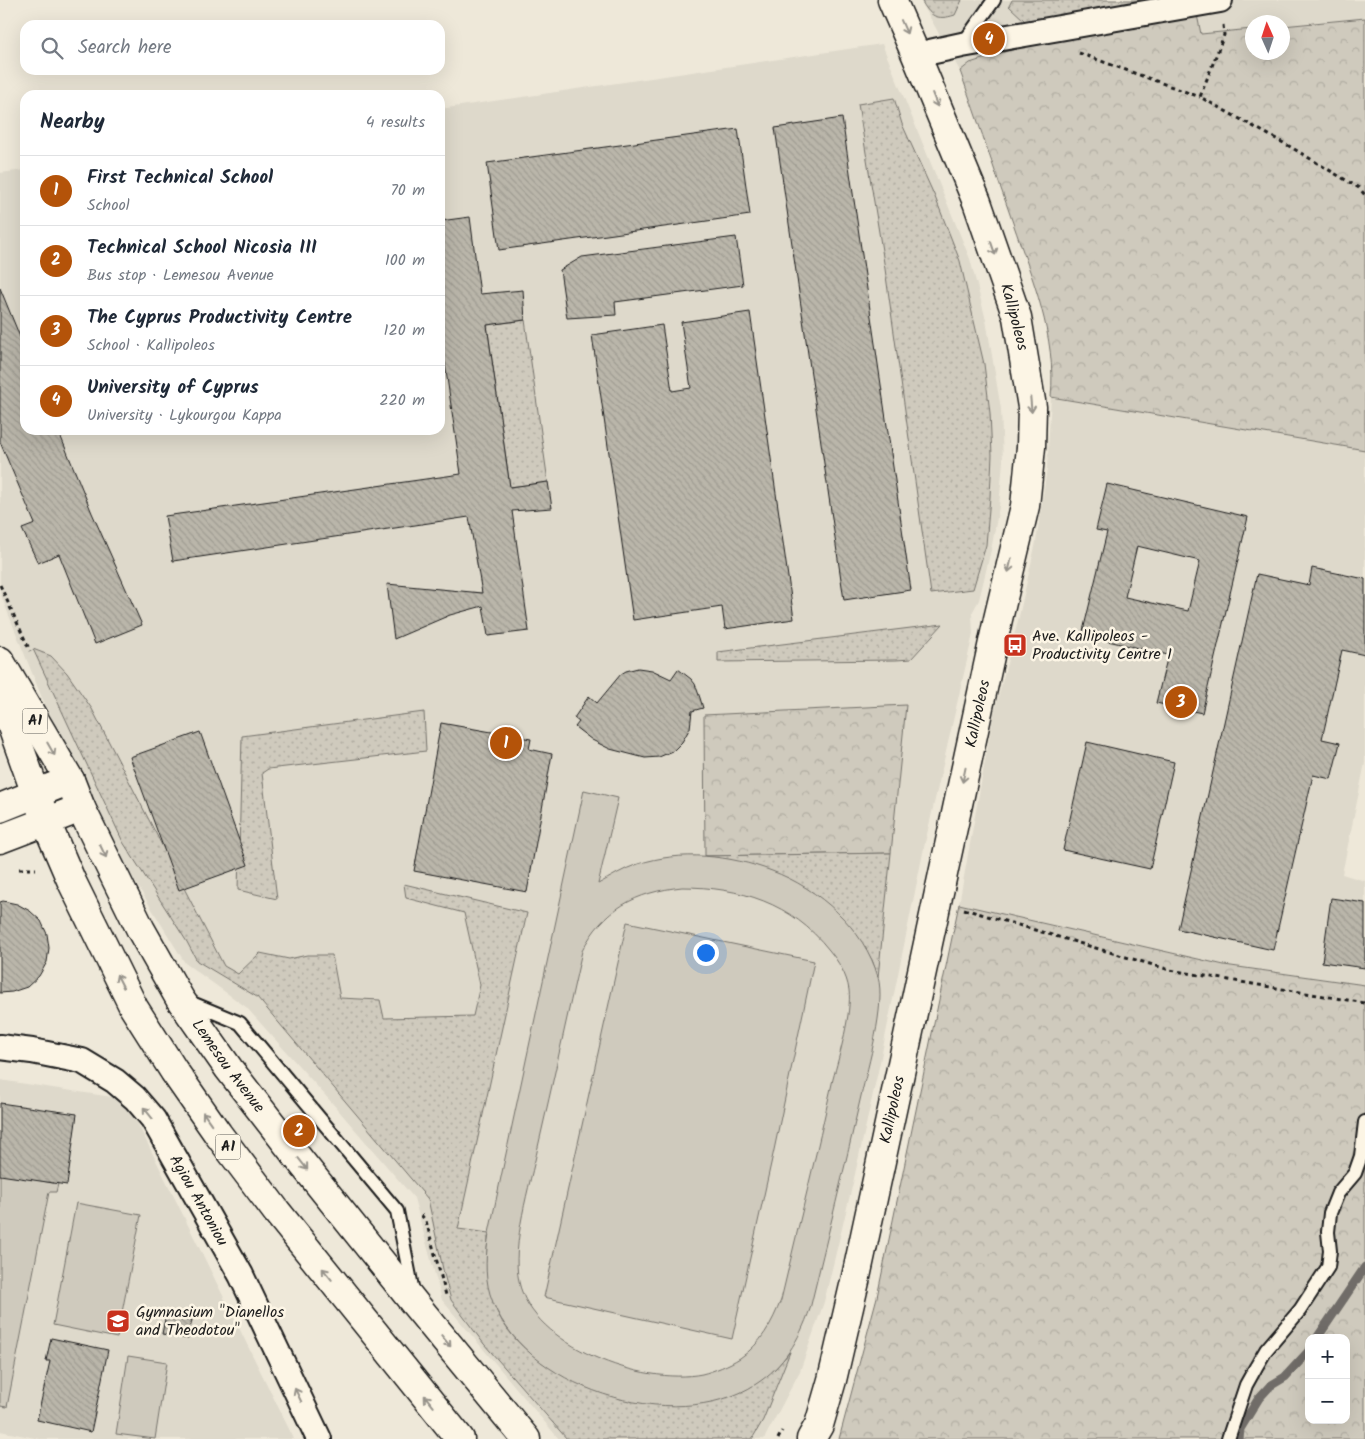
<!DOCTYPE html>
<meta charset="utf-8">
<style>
:root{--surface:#fff;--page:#f6f6f7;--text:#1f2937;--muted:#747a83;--line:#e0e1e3;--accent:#b45309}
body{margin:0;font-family:Kalam,sans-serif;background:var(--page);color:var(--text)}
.controls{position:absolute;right:15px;bottom:15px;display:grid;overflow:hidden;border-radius:10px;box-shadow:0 5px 20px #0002}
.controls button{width:45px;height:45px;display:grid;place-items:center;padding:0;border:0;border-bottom:1px solid var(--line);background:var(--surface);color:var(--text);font:25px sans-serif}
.compass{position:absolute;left:1245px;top:15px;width:45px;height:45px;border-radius:50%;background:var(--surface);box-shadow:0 5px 20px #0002;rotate:357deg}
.you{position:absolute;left:705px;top:952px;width:18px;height:18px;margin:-12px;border:4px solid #fff;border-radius:50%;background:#1a73e8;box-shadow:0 0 0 8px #1a73e833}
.badge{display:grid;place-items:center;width:32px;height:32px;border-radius:50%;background:var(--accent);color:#fff;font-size:16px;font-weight:700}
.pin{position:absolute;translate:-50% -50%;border:2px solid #fff;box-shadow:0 1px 5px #0006}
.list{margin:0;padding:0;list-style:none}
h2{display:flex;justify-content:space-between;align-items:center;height:65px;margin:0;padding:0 20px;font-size:21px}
h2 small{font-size:16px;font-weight:400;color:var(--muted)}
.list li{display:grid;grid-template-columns:32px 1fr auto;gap:15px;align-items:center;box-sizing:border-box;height:70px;padding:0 20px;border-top:1px solid var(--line)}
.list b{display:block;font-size:19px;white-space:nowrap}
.list p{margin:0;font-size:16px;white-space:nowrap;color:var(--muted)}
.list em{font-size:16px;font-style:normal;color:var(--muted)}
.icon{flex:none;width:28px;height:28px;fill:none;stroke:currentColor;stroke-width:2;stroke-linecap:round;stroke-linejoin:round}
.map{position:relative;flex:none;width:1365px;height:1439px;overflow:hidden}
.search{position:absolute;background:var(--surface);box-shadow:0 5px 20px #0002;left:20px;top:20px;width:425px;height:55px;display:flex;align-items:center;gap:12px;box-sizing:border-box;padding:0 18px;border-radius:15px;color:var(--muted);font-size:19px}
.panel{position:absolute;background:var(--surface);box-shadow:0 5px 20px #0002;left:20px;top:90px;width:425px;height:345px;border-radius:15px}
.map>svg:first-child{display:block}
</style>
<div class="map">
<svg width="1365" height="1439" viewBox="0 0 1365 1439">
<defs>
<pattern id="forest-crowns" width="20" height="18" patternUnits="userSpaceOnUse" patternTransform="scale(1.25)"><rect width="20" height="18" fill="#cfcabd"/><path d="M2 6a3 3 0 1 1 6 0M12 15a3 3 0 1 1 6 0" fill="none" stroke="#b1ada2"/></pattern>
<pattern id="garden-dots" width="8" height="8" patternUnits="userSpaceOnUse" patternTransform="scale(1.25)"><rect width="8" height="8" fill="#cfcabd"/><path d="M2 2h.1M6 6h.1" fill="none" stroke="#b1ada2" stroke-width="1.8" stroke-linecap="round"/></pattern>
<pattern id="building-back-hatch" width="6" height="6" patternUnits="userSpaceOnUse" patternTransform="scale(1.25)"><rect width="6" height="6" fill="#bab6aa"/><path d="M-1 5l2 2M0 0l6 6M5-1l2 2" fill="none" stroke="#9f9c92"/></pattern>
</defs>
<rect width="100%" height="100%" fill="#eee8d9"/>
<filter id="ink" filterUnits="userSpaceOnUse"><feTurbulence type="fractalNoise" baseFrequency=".02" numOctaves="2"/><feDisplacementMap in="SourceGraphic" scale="10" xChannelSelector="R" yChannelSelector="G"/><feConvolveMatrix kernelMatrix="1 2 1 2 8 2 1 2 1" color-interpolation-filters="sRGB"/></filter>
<g filter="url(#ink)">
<path fill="#ded9cb" d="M920,0H1365V18L1283,26L1282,22H1252V29L1200,34L1196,10L1026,45L970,63L960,71Z
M882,44L970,259L986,320L1001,409L1003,461L999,507L991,550L979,600L972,613L973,634L925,843L879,1067L853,1183L824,1302L800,1371L764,1439H559L442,1300L414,1198L333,1104L246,1007L185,963L128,870L42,698L0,593V173L25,170V430H440V109Z
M1051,397L1365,450V763L1342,874L1365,881V985L1224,965L959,904L993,717L1017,625L1036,542L1047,468Z
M0,1080L112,1097L123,1104L132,1112L294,1439H40L0,1431Z"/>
<path fill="url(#forest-crowns)" stroke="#76736c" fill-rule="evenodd" d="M1196,10L1201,34L1252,29V52H1282L1283,26L1365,18V450L1051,397C1057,337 1032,278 1013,223C995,172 978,121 960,71L970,63L1026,45Z
M906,705L891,853L705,856L704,715Z
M959,904L1224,965L1365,985V1439H839L877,1297ZM1309,1338H1346V1420H1309Z"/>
<path fill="url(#garden-dots)" stroke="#76736c" d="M921,0H962L955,15C936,21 930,16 921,0Z
M1012,0H1155L1026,22L1009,6Z
M894,98L902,124L935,197L960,261L984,364L990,413L992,455L990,497L986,545L973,589L931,594L885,269L858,104Z
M525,320L548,482L510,487L487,325Z
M943,624L911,659L896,660L718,662V652Z
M33,649L51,656L67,673L92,709L224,966L238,974L260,953L289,959L307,955H332L340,998L380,1000L384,1018L473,1016L480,985L464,913L406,898L404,884L527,913L458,1229L489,1233C486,1253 485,1272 490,1291C502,1349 569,1384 621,1399L774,1370L790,1352L763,1420L752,1439H567L484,1344L451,1300L444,1274L428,1199L257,997L197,961L187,942L123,842Z
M424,712L426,751L268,769L262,773L277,899L238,890L242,736Z
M891,853L878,977L872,960L863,945L731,860L705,856Z"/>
<path fill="#cfcabd" stroke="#76736c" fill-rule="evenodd" d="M584,790L618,798L598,884C611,877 623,869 638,864C681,850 730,855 772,871C818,888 865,929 878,977C886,1005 868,1066 861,1096C845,1167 827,1238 810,1309C799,1340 784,1366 756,1384C675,1437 519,1388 490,1294C484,1274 486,1253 489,1233ZM682,887C740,887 792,903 829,950C838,961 847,975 849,990C852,1012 839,1057 833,1079C817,1153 798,1227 781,1300C772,1323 761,1344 740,1358C729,1365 714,1371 702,1374C643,1386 533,1346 519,1282C511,1244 530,1185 538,1147C553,1082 567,1017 582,951C603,909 636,892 682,887Z
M627,922L814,961L774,1150L732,1339L544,1297Z
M0,1173L58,1184L56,1192H49L7,1407L0,1406Z
M76,1203L141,1215L117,1338L53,1325Z
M128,1356L167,1362L155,1439L116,1434Z"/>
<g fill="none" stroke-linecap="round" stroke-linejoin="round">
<path stroke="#6f6c67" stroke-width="9" d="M1317,1338L1365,1267
M1239,1439L1240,1429L1259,1398L1270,1386L1285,1377L1309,1351"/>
</g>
<path fill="url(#building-back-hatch)" stroke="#1c1c1c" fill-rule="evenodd" d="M842,118L911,590L844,600L775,128Z
M738,129L750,215L499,250L487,163Z
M470,217L480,294L523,290L525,320L487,325L510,487L548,482L552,508L512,511L529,631L488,636L483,606L450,615L394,639L387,584L482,593L469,517L173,561L165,516L461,474L444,357H440V221Z
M736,237L743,285L615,302L616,315L567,318L560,270L582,257Z
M0,288L25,349V430H58L92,513L142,625L95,644L59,554L38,563L22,529L35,524L0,442Z
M750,312L794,619L725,629L722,607L633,620L592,335L662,325L672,391L691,388L681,322Z
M1107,484L1248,517L1202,713L1156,703L1168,655L1082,635L1107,532L1096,530ZM1137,546L1200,561L1188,611L1125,597Z
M1312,568L1365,579V655L1342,650L1322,739L1340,743L1331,779L1313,775L1273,950L1178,929L1257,574L1309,585Z
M638,668L652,670L671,679L678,669L691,679L695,684L700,698L703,708L692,711L690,728L682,742L673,751L659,757L645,758L610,749L592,740L575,727L579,722L574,718L589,696L597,703L621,674L626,671Z
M441,723L531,739L529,749L552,754L527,892L414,871Z
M200,732L248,865L179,890L130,757Z
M1087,742L1174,762L1150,869L1063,850Z
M1331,898L1365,903V968L1322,962Z
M3,901L17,904L30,911L41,921L47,934L49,948L47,962L39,976L27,987L12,992L0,993V902Z
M0,1103L77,1114L67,1185L0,1175Z
M166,1314L192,1320L188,1339L162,1334Z
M51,1338L108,1350L91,1432L37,1420L50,1361H46Z"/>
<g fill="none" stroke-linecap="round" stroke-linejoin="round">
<g stroke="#1c1c1c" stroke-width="16">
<path id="lane" d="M962,45L994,0
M187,1001L240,1023L397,1211L413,1292
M1228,1439L1246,1385L1256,1367L1266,1350L1300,1310L1328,1267L1330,1251L1328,1232L1330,1213L1338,1193L1355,1173L1361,1156L1365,1122"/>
</g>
<g stroke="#1c1c1c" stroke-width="28">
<g id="street">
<path d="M916,55L962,45L1220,0"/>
<path id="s1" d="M0,1047L32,1051L82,1061L115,1081L135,1098L153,1119L241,1275L319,1439"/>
</g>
</g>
<g stroke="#1c1c1c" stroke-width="31">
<g id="secondary">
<path d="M0,808L70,780"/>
<path d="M0,839L81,808"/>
<path id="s2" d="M811,1439L819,1425L832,1380L856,1277L998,619L1025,506L1031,447L1032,407L1017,317L977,202L916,55L892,0"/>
</g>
</g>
<g stroke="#1c1c1c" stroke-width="31">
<g id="primary">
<path id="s3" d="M0,661L70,780L81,808L141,930L180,999L229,1069L302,1163L415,1304L526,1439"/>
<path d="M0,693L46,822L71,880L134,1008L174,1071L218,1134L277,1212L460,1439"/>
</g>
</g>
<path stroke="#1c1c1c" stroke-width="3" stroke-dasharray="4 4" stroke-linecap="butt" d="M1223,25L1224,35L1200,97L1289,146L1359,188L1365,195
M1079,53L1200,97
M0,585L30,651
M19,869H36
M964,909L1170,970L1365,1003
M421,1215L426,1221L446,1295
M778,1439L782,1431"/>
<use href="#lane" stroke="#fcf5e5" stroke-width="12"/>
<use href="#street" stroke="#fcf5e5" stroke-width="24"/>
<use href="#secondary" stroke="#fcf5e5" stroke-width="28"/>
<use href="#primary" stroke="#fcf5e5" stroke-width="28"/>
</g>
<defs><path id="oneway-shaft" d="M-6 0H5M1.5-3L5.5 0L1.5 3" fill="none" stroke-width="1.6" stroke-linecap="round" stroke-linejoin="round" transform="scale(1.25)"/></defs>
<g stroke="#97938b">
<use href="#oneway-shaft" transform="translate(904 27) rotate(66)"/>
<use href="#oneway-shaft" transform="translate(935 100) rotate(68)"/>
<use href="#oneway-shaft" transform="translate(993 248) rotate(71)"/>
<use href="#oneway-shaft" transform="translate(1031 405) rotate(85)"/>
<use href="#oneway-shaft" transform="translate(1010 565) rotate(103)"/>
<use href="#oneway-shaft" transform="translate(51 749) rotate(60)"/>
<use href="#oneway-shaft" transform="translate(964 775) rotate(102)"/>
<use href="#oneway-shaft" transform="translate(103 851) rotate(64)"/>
<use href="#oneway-shaft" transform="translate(120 981) rotate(-117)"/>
<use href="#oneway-shaft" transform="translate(148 1113) rotate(-129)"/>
<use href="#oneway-shaft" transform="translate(207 1118) rotate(-125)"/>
<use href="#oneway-shaft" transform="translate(303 1164) rotate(52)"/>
<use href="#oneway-shaft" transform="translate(327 1274) rotate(-129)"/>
<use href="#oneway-shaft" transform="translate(446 1341) rotate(51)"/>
<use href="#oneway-shaft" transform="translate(298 1395) rotate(-116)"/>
<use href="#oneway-shaft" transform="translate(429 1401) rotate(-129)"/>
</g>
</g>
<defs>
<g id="bus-square" transform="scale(1.25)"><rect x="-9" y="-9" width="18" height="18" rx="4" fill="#c8321e" stroke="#fcf5e5"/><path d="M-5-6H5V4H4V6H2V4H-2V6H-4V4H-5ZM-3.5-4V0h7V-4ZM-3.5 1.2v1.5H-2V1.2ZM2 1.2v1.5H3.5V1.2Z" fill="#fff"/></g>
<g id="school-square" transform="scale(1.25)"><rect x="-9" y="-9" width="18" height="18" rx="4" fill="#c8321e" stroke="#fcf5e5"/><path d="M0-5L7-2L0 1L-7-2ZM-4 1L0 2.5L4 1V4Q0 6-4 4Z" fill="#fff"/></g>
</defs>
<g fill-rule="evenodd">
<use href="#bus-square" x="1015" y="645"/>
<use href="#school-square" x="118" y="1321"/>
</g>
<g text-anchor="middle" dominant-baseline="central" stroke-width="5" stroke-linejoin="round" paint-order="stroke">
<g fill="#fcf5e5" stroke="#5f5d58" stroke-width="1">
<rect x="22.5" y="708.5" width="25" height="25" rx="4"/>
<rect x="215.5" y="1134.5" width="25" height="25" rx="4"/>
</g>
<g font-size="15" font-weight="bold" fill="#1c1c1c">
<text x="35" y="721">A1</text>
<text x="228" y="1147">A1</text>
</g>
<g font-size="16" fill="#1c1c1c" stroke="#fcf5e5">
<text transform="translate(1014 317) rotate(75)">Kallipoleos</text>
<text stroke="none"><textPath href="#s2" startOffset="745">Kallipoleos</textPath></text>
<text stroke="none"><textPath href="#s3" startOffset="466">Lemesou Avenue</textPath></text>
<text stroke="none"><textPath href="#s2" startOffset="340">Kallipoleos</textPath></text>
<text stroke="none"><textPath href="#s1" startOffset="269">Agiou Antoniou</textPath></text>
</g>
<g font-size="16" fill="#1c1c1c" stroke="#fcf5e5" text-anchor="start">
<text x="1032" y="636">Ave. Kallipoleos -<tspan x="1032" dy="18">Productivity Centre 1</tspan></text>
<text x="136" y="1312">Gymnasium "Dianellos<tspan x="136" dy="18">and Theodotou"</tspan></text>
</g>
</g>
</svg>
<div class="controls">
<button>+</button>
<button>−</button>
</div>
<svg class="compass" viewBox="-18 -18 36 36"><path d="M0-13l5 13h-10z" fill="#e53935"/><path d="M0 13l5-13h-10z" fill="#747a83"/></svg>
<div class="you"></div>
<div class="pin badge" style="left:506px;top:743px">1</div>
<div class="pin badge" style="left:299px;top:1131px">2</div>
<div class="pin badge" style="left:1181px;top:702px">3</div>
<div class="pin badge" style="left:989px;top:39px">4</div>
<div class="search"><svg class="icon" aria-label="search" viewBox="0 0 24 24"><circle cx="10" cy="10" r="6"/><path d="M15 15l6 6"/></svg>Search here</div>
<section class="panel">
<h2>Nearby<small>4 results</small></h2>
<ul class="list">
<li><span class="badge">1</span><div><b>First Technical School</b><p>School</p></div><em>70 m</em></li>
<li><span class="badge">2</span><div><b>Technical School Nicosia III</b><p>Bus stop · Lemesou Avenue</p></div><em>100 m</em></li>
<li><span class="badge">3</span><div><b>The Cyprus Productivity Centre</b><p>School · Kallipoleos</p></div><em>120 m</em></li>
<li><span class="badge">4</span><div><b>University of Cyprus</b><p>University · Lykourgou Kappa</p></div><em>220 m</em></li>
</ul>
</section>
</div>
